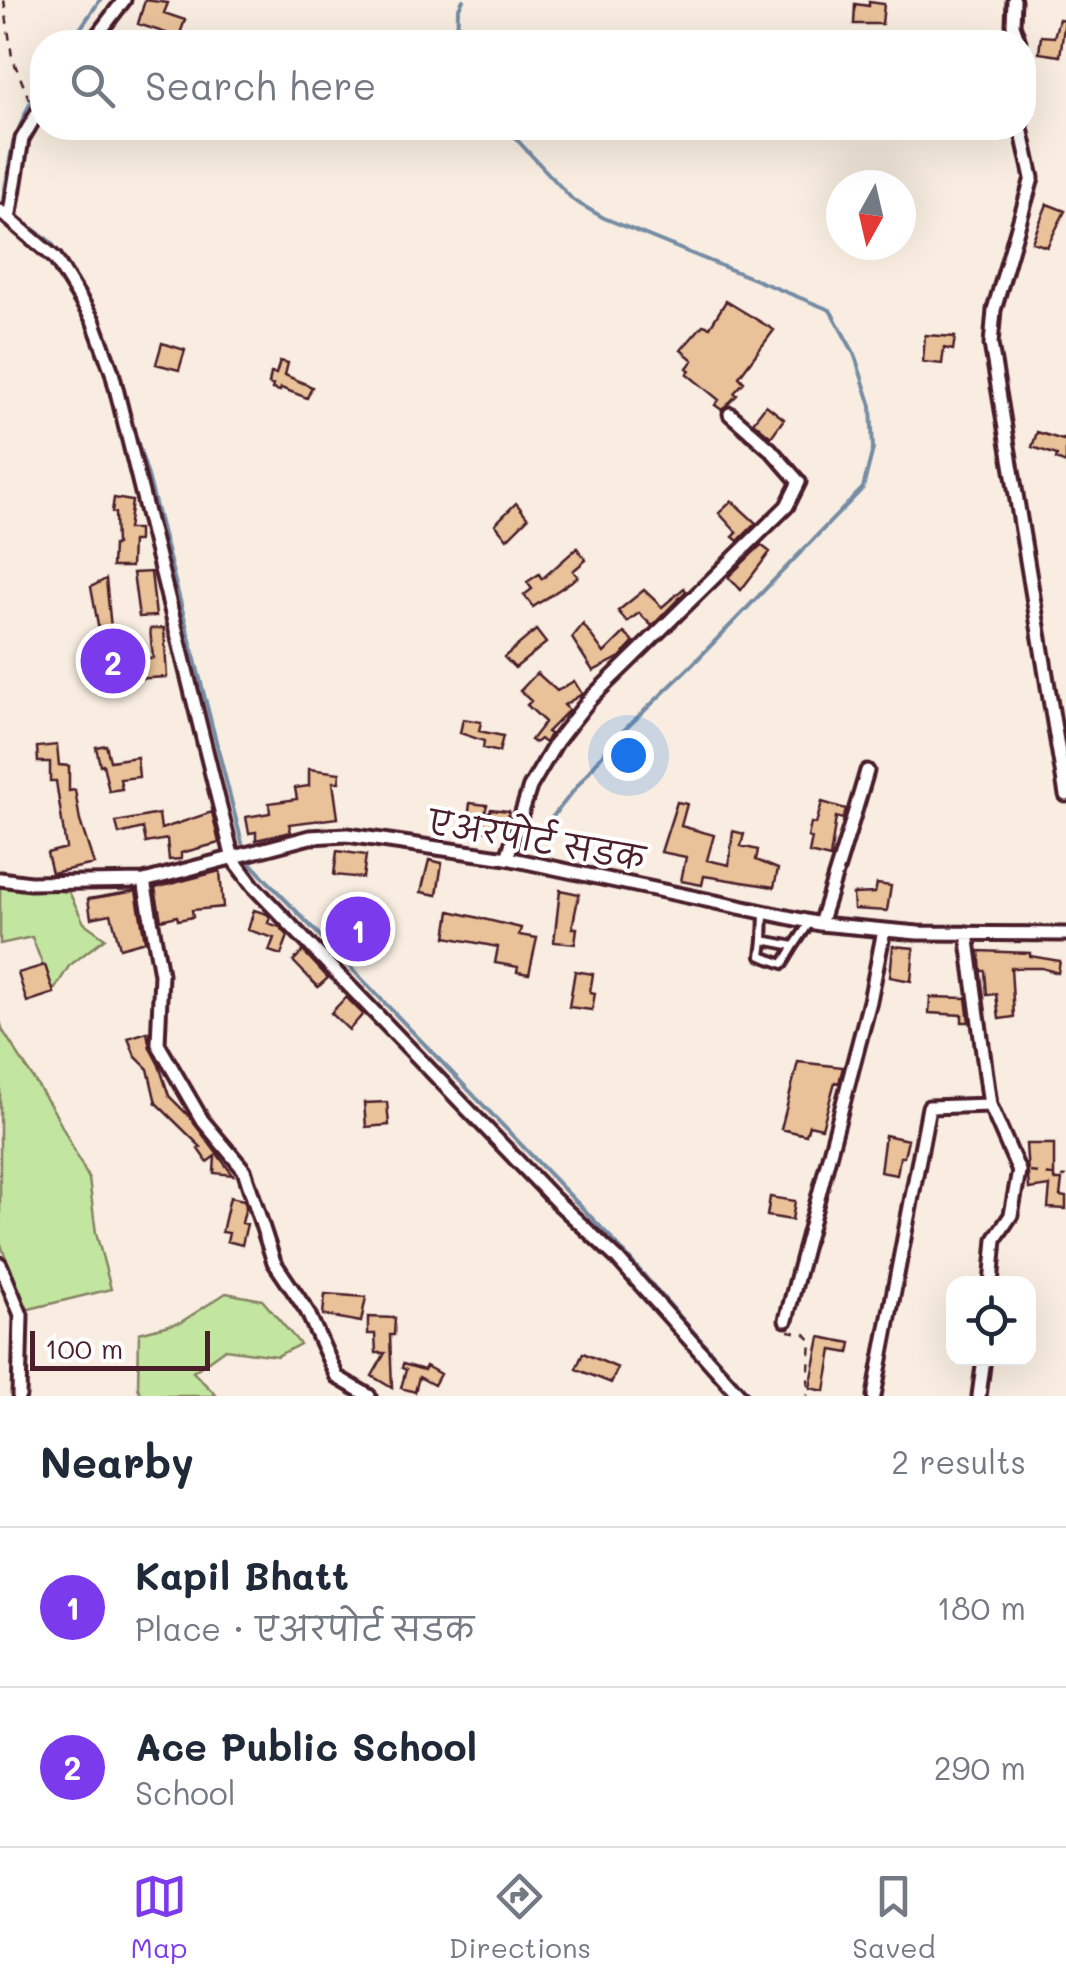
<!DOCTYPE html>
<meta charset="utf-8">
<style>
:root{--surface:#fff;--page:#f2f2f3;--text:#1f2937;--muted:#747a83;--line:#e0e1e3;--accent:#7c3aed}
body{margin:0;font-family:Mali,"Playpen Sans Deva",sans-serif;background:var(--page);color:var(--text)}
.controls{position:absolute;right:30px;bottom:30px;display:grid;overflow:hidden;border-radius:20px;box-shadow:0 10px 40px #0002}
.controls button{width:90px;height:90px;display:grid;place-items:center;padding:0;border:0;border-bottom:2px solid var(--line);background:var(--surface);color:var(--text);font:50px sans-serif}
.compass{position:absolute;left:826px;top:170px;width:90px;height:90px;border-radius:50%;background:var(--surface);box-shadow:0 10px 40px #0002;rotate:188deg}
.scale{position:absolute;left:30px;bottom:25px;width:180px;box-sizing:border-box;padding-left:10px;border:5px solid #4a1f2b;border-top:0;font-size:28px;line-height:35px;white-space:nowrap;color:#4a1f2b;-webkit-text-stroke:8px #fff;paint-order:stroke}
.you{position:absolute;left:628px;top:755px;width:35px;height:35px;margin:-25px;border:8px solid #fff;border-radius:50%;background:#1a73e8;box-shadow:0 0 0 15px #1a73e833}
.badge{display:grid;place-items:center;width:65px;height:65px;border-radius:50%;background:var(--accent);color:#fff;font-size:32px;font-weight:700}
.pin{position:absolute;translate:-50% -50%;border:5px solid #fff;box-shadow:0 2px 10px #0006}
.list{margin:0;padding:0;list-style:none}
h2{display:flex;justify-content:space-between;align-items:center;height:130px;margin:0;padding:0 40px;font-size:42px}
h2 small{font-size:32px;font-weight:400;color:var(--muted)}
.list li{display:grid;grid-template-columns:65px 1fr auto;gap:30px;align-items:center;box-sizing:border-box;height:160px;padding:0 40px;border-top:2px solid var(--line)}
.list b{display:block;font-size:38px;white-space:nowrap}
.list p{margin:0;font-size:32px;white-space:nowrap;color:var(--muted)}
.list em{font-size:32px;font-style:normal;color:var(--muted)}
.icon{flex:none;width:55px;height:55px;fill:none;stroke:currentColor;stroke-width:2;stroke-linecap:round;stroke-linejoin:round}
.map{position:relative;flex:none;width:1066px;height:1396px;overflow:hidden}
.search{position:absolute;background:var(--surface);box-shadow:0 10px 40px #0002;left:30px;right:30px;top:30px;height:110px;display:flex;align-items:center;gap:25px;box-sizing:border-box;padding:0 35px;border-radius:40px;color:var(--muted);font-size:38px}
.sheet{height:450px;background:var(--surface)}
nav{display:flex;justify-content:space-around;align-items:center;box-sizing:border-box;height:140px;border-top:2px solid var(--line);background:var(--surface);font-size:28px;color:var(--muted)}
nav a{display:grid;justify-items:center;gap:5px}
nav .on{color:var(--accent)}
.map>svg:first-child{display:block}
</style>
<div class="map">
<svg width="1066" height="1396" viewBox="0 0 1066 1396">
<rect width="100%" height="100%" fill="#f8ede0"/>
<filter id="ink" filterUnits="userSpaceOnUse"><feTurbulence type="fractalNoise" baseFrequency=".01" numOctaves="2"/><feDisplacementMap in="SourceGraphic" scale="20" xChannelSelector="R" yChannelSelector="G"/><feConvolveMatrix kernelMatrix="1 2 1 2 8 2 1 2 1" color-interpolation-filters="sRGB"/></filter>
<g filter="url(#ink)">
<path fill="#c2e69f" stroke="#868265" stroke-width="2.5" d="M0,885L69,892L84,923L105,938L69,966L53,992L32,937L0,944Z
M0,1021L3,1031L54,1111L89,1179L96,1233L111,1289L25,1310L0,1242Z
M226,1293L262,1300L300,1344L277,1356L225,1349L193,1372L217,1396H142L138,1388L139,1333L181,1322Z"/>
<g fill="none" stroke-linecap="round" stroke-linejoin="round">
<path stroke="#758ca4" stroke-width="4" d="M71,42L100,0
M457,42L458,10L463,0
M506,128L573,200L604,218L830,310L854,353L871,406L873,449L863,488L690,667L616,738L534,840
M2,206L13,142L42,76
M14,215L51,242L90,300L97,318
M105,336L148,476L242,843
M1000,361L1006,401
M251,864L613,1240L750,1396"/>
</g>
<path fill="#e9c299" stroke="#4a1f2b" stroke-width="2.5" d="M145,0L168,3L164,13L185,20L177,42H161L166,33L138,24Z
M869,2L884,4L882,24H854L855,4L869,6Z
M1059,19L1065,20L1060,56L1039,53L1041,36L1054,37Z
M1047,204L1065,211L1047,247L1032,242Z
M726,301L774,330L739,377L744,382L734,393L737,395L722,410L715,405L719,400L687,374L690,371L687,368L693,360L681,350L703,325L710,327Z
M925,335L955,337L953,350L944,348L942,364L923,362Z
M162,343L185,350L179,370L156,364Z
M280,361L288,363L285,375L312,387L307,398L281,388L280,391L272,389L273,385L269,384L271,373L276,374Z
M766,405L784,419L771,437L753,422Z
M1037,432L1063,440L1066,434V463L1056,459L1057,455L1032,447Z
M114,498L132,501L128,529H138V541H132L131,567H112L113,545H116L115,513L112,512Z
M732,501L756,523L738,541L733,537L737,533L719,513Z
M516,503L528,518L507,539L495,524Z
M761,545L770,552L741,590L728,577Z
M577,548L586,560L573,571L578,577L533,607L524,595L532,589L527,582L539,574L542,579Z
M151,572L156,616L139,617L133,573Z
M106,579L111,628L99,631L91,587Z
M684,588L686,591L652,626L639,613L627,622L618,611L644,590L662,607Z
M583,624L604,653L624,633L634,642L620,657L593,671L572,638Z
M164,628L167,677L131,679L129,660L153,658L150,629Z
M536,630L546,643L515,668L504,657Z
M537,673L557,691L574,681L582,694L564,705L569,710L547,732L550,734L545,743L540,739L535,743L531,740L545,722L527,705L531,701L520,691Z
M463,719L481,722L479,731L503,736L499,752L483,748L484,741L460,733Z
M57,745L59,765L69,766V791L75,790L80,821L94,864L52,873L47,853L66,848L56,781H50V762H38L37,747Z
M106,745L110,761L137,757L139,777L120,779L122,789L109,791L103,764L100,765L96,747Z
M309,769L340,773L339,782H333L338,818L289,824L291,832L256,840V832L249,833L246,817L270,813L269,803L297,799L295,788L309,786Z
M677,802L687,804L681,826L714,835L707,860L729,865L733,831L744,834L741,846L758,850L756,860L778,869L774,887L704,876L702,885L681,881L686,857L661,852Z
M822,802L846,809L843,819L836,817L830,858L809,853L812,838L808,837L811,823L816,824Z
M470,803L487,805L485,812L489,813L491,809L509,811L507,828L492,826L491,831L467,828Z
M212,812L219,843L181,853V859L169,860L167,839L146,843L143,828L119,834L116,822L159,814L161,829Z
M337,851L366,855L363,878L334,875Z
M429,860L442,863L437,895L421,892Z
M220,871L223,907L192,910L193,917L178,920L177,916L161,920L155,888Z
M877,884L891,886L887,911L854,909L853,894L875,893Z
M560,890L579,894L572,928H577L575,944L554,942Z
M136,891L145,941L120,948L111,914L91,918L88,899Z
M254,910L267,914L270,917L268,923L280,927L288,936L281,955L269,951L274,938L248,930Z
M450,911L521,928L519,935L537,938L529,974L517,972L518,967L495,963L498,947L446,937Z
M893,946L914,948L911,981L890,977Z
M303,951L328,978L318,987L293,961Z
M979,951L1030,953V956L1060,961L1058,973L1042,968H1011L1014,1017L999,1019L996,994L987,995L985,971H981Z
M45,965L54,993L27,1002L18,973Z
M575,971L593,974L590,992L595,993L592,1010L569,1007Z
M346,997L363,1014L349,1030L331,1013Z
M930,997L966,998L969,1022H962V1015L929,1013Z
M147,1032L150,1048L159,1065L169,1096L188,1115L233,1175L214,1173L215,1156L207,1162L198,1149L201,1147L156,1103L148,1069L135,1056L128,1038Z
M798,1062L843,1067L839,1083L835,1082L822,1128L809,1125L806,1135L781,1129Z
M387,1102L389,1125L366,1127L364,1103Z
M885,1135L908,1140L904,1157H900L897,1175L880,1172Z
M1026,1144H1054V1180H1062L1060,1196L1066,1197V1209L1048,1208L1050,1186L1029,1189Z
M230,1197L244,1200L246,1206L242,1223L247,1224L242,1245L227,1241L229,1233L222,1232Z
M770,1197L795,1201L792,1220L767,1216Z
M325,1294L366,1297L361,1322L323,1315Z
M368,1317L395,1318L394,1335H390L392,1388L372,1376L385,1353H376L375,1334H368Z
M820,1337L851,1343L849,1353L832,1350L825,1391L810,1388Z
M583,1353L618,1368L611,1383L576,1369Z
M403,1364L424,1370L426,1366L440,1374L434,1385L419,1377L415,1392L401,1388L406,1370L402,1368Z"/>
<g fill="none" stroke-linecap="round" stroke-linejoin="round">
<g stroke="#4a1f2b" stroke-width="14">
<path id="service" d="M764,914L763,940L794,946L810,922
M763,940L761,956L783,964L794,946"/>
</g>
<g stroke="#4a1f2b" stroke-width="19">
<path id="minor" d="M1014,0L1013,25L1019,42
M92,42L124,0
M1024,55V69
M1021,128L1032,178L994,310L991,344L1066,795
M0,211L55,258L93,320L112,372L233,859L253,886L555,1200L617,1258L740,1396
M9,219L22,139L42,105
M507,858L530,787L557,741L590,699L787,506L799,482L771,450L730,414
M0,879L30,883L144,881L310,837L347,835L507,858L820,924L918,933L1066,934
M144,881L161,974L158,1044L202,1120L244,1170L274,1262L307,1311L337,1377L369,1396
M820,924C836,873 852,823 867,771
M967,933L990,1105L1019,1171L1011,1215L995,1239L991,1284
M0,1264L21,1315L19,1396
M786,1320L870,1001L884,930
M874,1396L929,1107L990,1105
M979,1396L984,1358"/>
</g>
<path stroke="#4a1f2b" stroke-width="2.5" stroke-dasharray="8 8" stroke-linecap="butt" d="M4,0L12,57L31,104
M1030,1172L1066,1177
M788,1331L805,1334L811,1341L807,1396"/>
<use href="#service" stroke="#fff" stroke-width="6"/>
<use href="#minor" stroke="#fff" stroke-width="11"/>
</g>
</g>
<g text-anchor="middle" dominant-baseline="central" stroke-width="8" stroke-linejoin="round" paint-order="stroke">
<g font-size="32" fill="#4a1f2b" stroke="#fff">
<text transform="translate(537 839) rotate(10)">एअरपोर्ट सडक</text>
</g>
</g>
</svg>
<div class="controls">
<button><svg class="icon" aria-label="locate" viewBox="0 0 24 24"><circle cx="12" cy="12" r="6"/><path d="M12 2v4M12 18v4M2 12h4M18 12h4"/></svg></button>
</div>
<svg class="compass" viewBox="-18 -18 36 36"><path d="M0-13l5 13h-10z" fill="#e53935"/><path d="M0 13l5-13h-10z" fill="#747a83"/></svg>
<div class="scale">100 m</div>
<div class="you"></div>
<div class="pin badge" style="left:358px;top:929px">1</div>
<div class="pin badge" style="left:113px;top:661px">2</div>
<div class="search"><svg class="icon" aria-label="search" viewBox="0 0 24 24"><circle cx="10" cy="10" r="6"/><path d="M15 15l6 6"/></svg>Search here</div>
</div>
<section class="sheet">
<h2>Nearby<small>2 results</small></h2>
<ul class="list">
<li><span class="badge">1</span><div><b>Kapil Bhatt</b><p>Place · एअरपोर्ट सडक</p></div><em>180 m</em></li>
<li><span class="badge">2</span><div><b>Ace Public School</b><p>School</p></div><em>290 m</em></li>
</ul>
</section>
<nav>
<a class="on"><svg class="icon" aria-label="map" viewBox="0 0 24 24"><path d="M3 6l6-2 6 2 6-2v14l-6 2-6-2-6 2zM9 4v14M15 6v14"/></svg>Map</a>
<a><svg class="icon" aria-label="directions" viewBox="0 0 24 24"><path d="M12 3l9 9-9 9-9-9zM9 14v-3h6M13 9l2 2-2 2"/></svg>Directions</a>
<a><svg class="icon" aria-label="saved" viewBox="0 0 24 24"><path d="M7 4h10v16l-5-4-5 4z"/></svg>Saved</a>
</nav>
